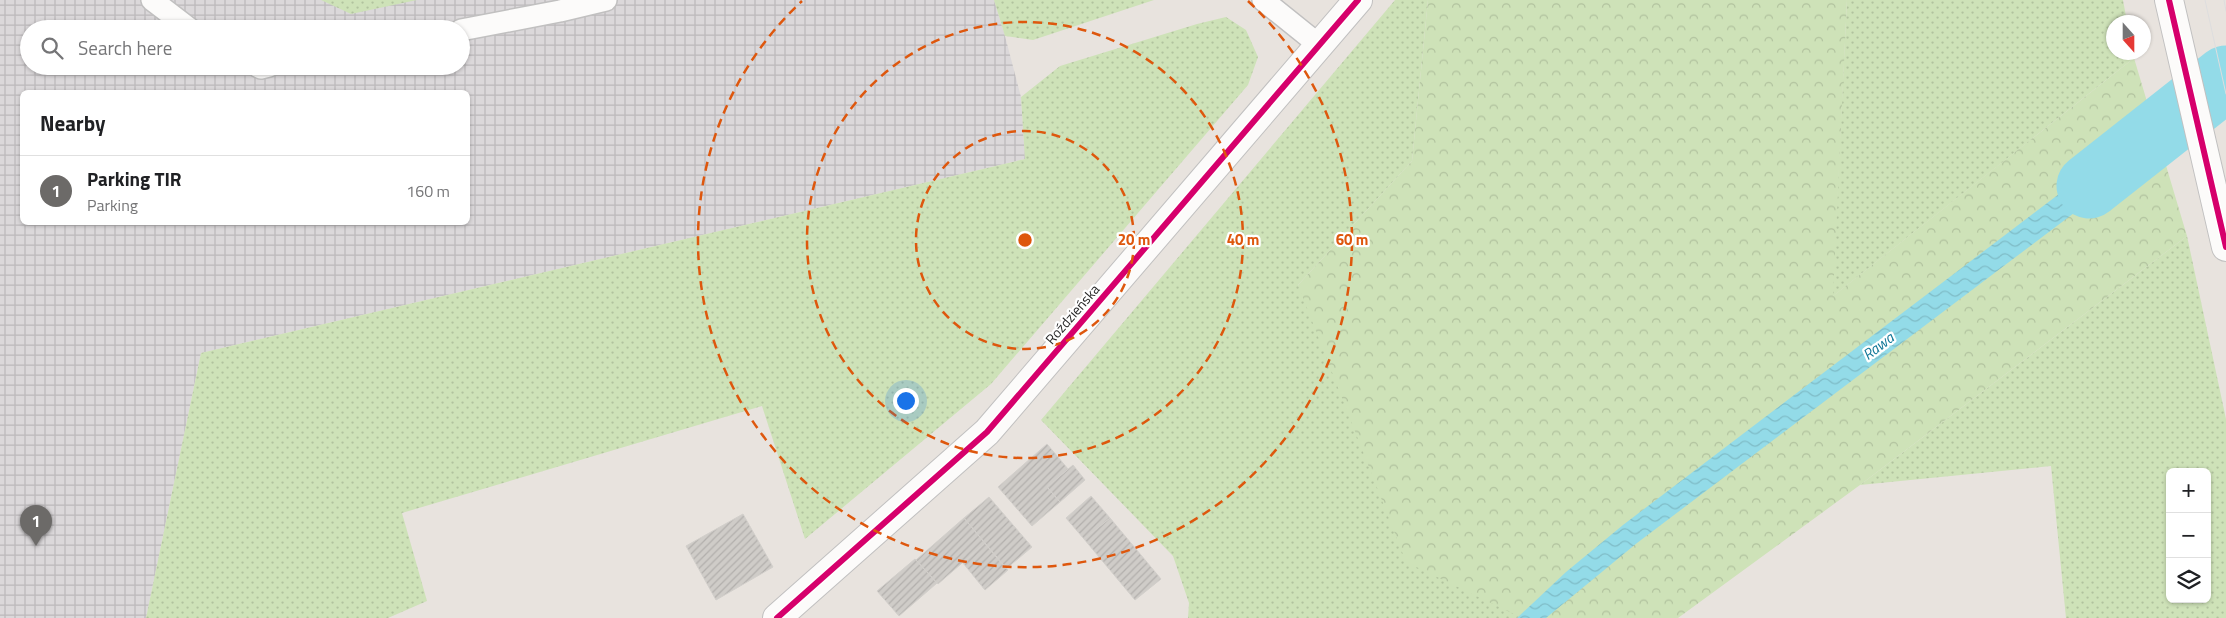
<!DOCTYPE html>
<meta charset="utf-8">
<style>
:root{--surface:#fff;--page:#f6f6f6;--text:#202124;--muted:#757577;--line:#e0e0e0;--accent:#6c6a68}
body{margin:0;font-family:"Titillium Web",sans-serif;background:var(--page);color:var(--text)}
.controls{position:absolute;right:15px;bottom:15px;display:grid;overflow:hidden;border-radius:8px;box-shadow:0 1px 4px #0004}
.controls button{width:45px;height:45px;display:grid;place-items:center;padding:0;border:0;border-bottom:1px solid var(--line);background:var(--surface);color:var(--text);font:25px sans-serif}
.compass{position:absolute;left:2106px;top:15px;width:45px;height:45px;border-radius:50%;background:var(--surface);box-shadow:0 1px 4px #0004;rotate:159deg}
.you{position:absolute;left:905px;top:400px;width:18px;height:18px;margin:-12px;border:4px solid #fff;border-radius:50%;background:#1a73e8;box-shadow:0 0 0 8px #1a73e833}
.badge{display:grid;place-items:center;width:32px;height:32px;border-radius:50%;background:var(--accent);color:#fff;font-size:16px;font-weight:700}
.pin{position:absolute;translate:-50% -41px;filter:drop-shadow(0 1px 2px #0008)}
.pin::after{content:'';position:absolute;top:26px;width:18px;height:15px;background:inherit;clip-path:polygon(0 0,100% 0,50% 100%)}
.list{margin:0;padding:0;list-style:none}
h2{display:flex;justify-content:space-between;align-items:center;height:65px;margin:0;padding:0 20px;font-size:21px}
h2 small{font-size:16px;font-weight:400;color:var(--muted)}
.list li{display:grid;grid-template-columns:32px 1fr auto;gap:15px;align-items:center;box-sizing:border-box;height:70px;padding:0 20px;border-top:1px solid var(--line)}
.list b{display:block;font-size:19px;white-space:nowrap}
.list p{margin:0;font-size:16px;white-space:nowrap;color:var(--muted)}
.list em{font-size:16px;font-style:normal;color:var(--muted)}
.icon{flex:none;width:28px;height:28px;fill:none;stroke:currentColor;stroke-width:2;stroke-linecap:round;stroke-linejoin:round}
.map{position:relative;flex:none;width:2226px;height:618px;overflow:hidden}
.search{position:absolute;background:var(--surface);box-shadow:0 1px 4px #0004;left:20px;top:20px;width:450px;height:55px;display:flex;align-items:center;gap:12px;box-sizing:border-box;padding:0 18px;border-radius:28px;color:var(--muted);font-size:19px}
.panel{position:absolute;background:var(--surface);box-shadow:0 1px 4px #0004;left:20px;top:90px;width:450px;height:135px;border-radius:8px}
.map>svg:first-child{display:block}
</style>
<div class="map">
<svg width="2226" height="618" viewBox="0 0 2226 618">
<defs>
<pattern id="industrial-grid" width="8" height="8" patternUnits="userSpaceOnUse" patternTransform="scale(1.25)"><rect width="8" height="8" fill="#dbd8da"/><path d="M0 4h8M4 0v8" fill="none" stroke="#bcb9bb"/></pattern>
<pattern id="grass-dots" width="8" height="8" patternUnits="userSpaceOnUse" patternTransform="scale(1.25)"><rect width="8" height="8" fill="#cee2b8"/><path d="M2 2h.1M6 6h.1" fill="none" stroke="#b1c29e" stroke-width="1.8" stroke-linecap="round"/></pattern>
<pattern id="forest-crowns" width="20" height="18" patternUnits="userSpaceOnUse" patternTransform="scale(1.25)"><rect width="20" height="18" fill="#cee2b8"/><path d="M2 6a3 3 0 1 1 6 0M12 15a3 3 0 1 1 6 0" fill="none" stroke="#b1c29e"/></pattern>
<pattern id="water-waves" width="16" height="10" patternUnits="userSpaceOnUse" patternTransform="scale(1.25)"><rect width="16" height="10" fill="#93dbe8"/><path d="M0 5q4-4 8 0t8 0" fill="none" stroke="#7fbcc7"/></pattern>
<pattern id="building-hatch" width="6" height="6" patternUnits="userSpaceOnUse" patternTransform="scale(1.25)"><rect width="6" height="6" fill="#cfccc8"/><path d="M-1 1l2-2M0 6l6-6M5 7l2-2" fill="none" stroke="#b2afac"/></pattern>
</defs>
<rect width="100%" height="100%" fill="#e8e3de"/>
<path fill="url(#industrial-grid)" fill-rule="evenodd" d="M0,0H994L1005,36L1021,97L1025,159L201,353L146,618H0ZM29,29H461V66H29ZM22,92H468V222H22Z"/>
<path fill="url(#grass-dots)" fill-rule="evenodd" d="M321,0H417L351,14Z
M994,0H1154L1033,40L1005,36Z
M1395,0H1428L1412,161L1298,285L1522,618H1188L1189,603L1173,556L1041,420Z
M1847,0H2123L2127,22H2114V52L2133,53L2134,58L1832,297Z
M1226,17L1246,30L1258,57L1248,85L991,384L805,539L762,406L402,513L427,601L388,618H146L201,353L1025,159L1021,97L1060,66L1197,24Z
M2187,236L2226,419V618H2066L2051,466L1860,485ZM2170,472H2207V599H2170Z"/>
<path fill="url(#forest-crowns)" d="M1428,0H1847L1833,296L2134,58L2187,236L1860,485L1678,618H1522L1406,562L1298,285L1412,161Z"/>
<path fill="url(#water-waves)" d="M2158,119L2164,145L1637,543L1546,618H1517L1566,572L1623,525Z"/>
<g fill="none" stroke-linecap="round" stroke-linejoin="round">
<path stroke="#93dbe8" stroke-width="65" d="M2089,186L2226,78"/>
</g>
<path fill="url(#building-hatch)" stroke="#d2cfcb" d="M1047,444L1068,469L1047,487L1060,502L1032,526L998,487Z
M1073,465L1085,480L1060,502L1047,487Z
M1091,496L1110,518L1084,539L1066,518Z
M989,497L1032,547L1006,569L964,518Z
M743,514L773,567L716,600L686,546Z
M964,518L985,543L938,584L916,560Z
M1110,518L1161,579L1135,600L1084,539Z
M985,543L1008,570L985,590L963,563Z
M915,559L937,583L899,616L877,591Z"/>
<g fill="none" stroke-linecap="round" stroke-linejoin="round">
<g stroke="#c1c0c0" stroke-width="24">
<path id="lane" d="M152,0L190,29
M1263,0L1319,45
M461,30L560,11L606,0
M257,66L261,68L269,66"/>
</g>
<g stroke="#c1c0c0" stroke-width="30">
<path id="street" d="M777,618L987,432L1358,0"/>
</g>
<g stroke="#c1c0c0" stroke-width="30">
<path id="secondary" d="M2169,0L2226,247"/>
</g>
<use href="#lane" stroke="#fcfbfa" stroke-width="21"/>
<use href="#street" stroke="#fcfbfa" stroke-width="28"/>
<use href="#secondary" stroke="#fcfbfa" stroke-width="28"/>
<path stroke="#ddddde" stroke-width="1" d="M2205,0L2226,94
M2224,0L2226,11"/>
<g stroke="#fff" stroke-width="9">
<path id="cycleway" d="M2169,0L2226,247
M777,618L987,432L1358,0"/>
</g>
<use href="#cycleway" stroke="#d6006c" stroke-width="6"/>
</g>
<g fill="none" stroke="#de570d" stroke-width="2.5" stroke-dasharray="9 6">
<circle cx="1025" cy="240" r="109"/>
<circle cx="1025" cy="240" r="218"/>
<path d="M1248 1A327 327 0 1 1 802 1"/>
</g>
<g text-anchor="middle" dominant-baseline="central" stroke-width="4.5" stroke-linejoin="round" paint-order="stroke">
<g font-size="14" fill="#292929" stroke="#fff">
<text transform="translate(1072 314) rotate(-49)">Roździeńska</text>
</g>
<g font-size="15" font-style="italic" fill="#0f7697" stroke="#fff">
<text transform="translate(1878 346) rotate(-37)">Rawa</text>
</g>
</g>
<circle cx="1025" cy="240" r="8" fill="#de570d" stroke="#fff" stroke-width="2.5"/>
<g font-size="15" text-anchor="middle" font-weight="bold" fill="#de570d" stroke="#fff" stroke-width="4.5" stroke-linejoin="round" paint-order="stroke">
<text x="1134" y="245">20 m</text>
<text x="1243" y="245">40 m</text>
<text x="1352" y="245">60 m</text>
</g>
</svg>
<div class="controls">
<button>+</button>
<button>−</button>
<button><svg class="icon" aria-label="layers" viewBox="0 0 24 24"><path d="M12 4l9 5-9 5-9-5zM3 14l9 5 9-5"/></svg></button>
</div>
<svg class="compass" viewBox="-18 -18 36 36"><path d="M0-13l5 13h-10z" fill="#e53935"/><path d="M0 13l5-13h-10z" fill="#757577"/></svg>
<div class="you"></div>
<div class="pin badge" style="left:36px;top:546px">1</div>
<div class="search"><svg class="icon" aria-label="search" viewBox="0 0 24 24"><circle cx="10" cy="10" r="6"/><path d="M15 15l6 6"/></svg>Search here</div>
<section class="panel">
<h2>Nearby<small></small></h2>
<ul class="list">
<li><span class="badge">1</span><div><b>Parking TIR</b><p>Parking</p></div><em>160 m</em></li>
</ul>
</section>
</div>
